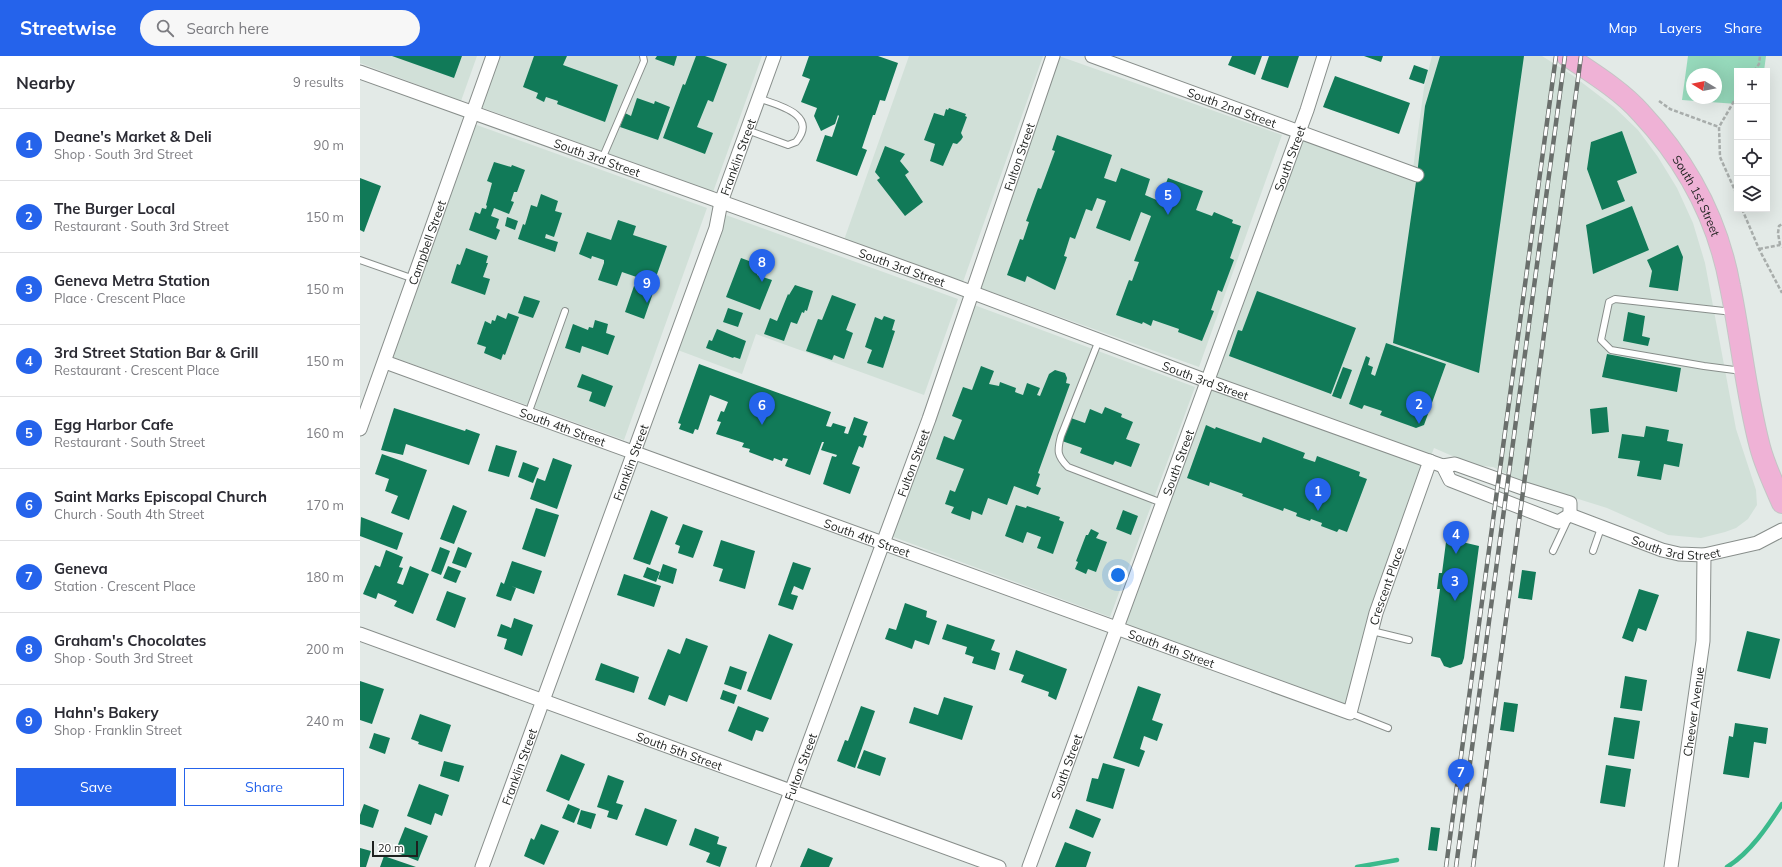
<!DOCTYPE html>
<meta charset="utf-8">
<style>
:root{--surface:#fff;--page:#f7f7f7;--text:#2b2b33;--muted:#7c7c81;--line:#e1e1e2;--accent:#2563eb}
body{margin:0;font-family:Mulish,sans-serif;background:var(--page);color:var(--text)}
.controls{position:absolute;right:12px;top:12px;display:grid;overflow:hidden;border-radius:0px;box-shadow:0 4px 16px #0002}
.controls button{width:36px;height:36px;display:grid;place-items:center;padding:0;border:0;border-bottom:1px solid var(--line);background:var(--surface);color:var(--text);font:20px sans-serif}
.compass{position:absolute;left:1326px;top:12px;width:36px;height:36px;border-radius:50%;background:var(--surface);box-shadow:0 4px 16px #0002;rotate:280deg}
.scale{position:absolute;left:12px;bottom:10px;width:46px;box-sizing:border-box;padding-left:4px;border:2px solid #1e211f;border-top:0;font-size:11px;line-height:14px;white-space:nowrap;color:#1e211f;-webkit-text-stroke:3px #fff;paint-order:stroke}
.you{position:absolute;left:758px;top:519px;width:14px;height:14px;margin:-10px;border:3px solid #fff;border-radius:50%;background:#1a73e8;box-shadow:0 0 0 6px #1a73e833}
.badge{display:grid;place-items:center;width:26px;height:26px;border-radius:50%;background:var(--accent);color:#fff;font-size:13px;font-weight:700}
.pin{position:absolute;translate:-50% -33px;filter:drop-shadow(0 1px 2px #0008)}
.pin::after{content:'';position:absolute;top:21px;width:14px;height:12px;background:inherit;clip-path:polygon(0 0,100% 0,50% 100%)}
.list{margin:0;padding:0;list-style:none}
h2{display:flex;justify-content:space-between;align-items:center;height:52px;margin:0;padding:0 16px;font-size:17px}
h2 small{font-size:13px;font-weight:400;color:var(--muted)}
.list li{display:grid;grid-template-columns:26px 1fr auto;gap:12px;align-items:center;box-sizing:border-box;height:72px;padding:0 16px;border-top:1px solid var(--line)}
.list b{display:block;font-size:15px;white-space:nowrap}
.list p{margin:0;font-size:13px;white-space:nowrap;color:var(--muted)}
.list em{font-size:13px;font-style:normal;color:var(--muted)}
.actions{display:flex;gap:8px;padding:12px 16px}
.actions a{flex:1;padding:9px 0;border:1px solid var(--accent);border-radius:0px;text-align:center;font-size:14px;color:var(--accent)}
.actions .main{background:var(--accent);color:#fff}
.icon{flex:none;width:22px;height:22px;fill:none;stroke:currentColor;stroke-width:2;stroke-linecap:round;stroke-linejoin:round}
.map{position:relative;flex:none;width:1422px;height:811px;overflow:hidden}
header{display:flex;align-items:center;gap:24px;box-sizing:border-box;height:56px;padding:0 20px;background:var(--accent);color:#fff}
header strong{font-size:19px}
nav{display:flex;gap:22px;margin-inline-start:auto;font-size:14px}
.search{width:280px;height:36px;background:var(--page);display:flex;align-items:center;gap:10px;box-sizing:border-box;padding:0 14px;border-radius:22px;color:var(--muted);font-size:15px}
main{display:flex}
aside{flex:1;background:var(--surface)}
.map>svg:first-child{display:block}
</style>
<header>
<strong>Streetwise</strong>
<div class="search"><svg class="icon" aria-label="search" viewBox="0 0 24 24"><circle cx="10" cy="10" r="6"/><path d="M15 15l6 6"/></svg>Search here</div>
<nav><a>Map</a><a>Layers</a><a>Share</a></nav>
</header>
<main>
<aside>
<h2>Nearby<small>9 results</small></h2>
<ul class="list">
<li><span class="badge">1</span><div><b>Deane's Market &amp; Deli</b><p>Shop · South 3rd Street</p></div><em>90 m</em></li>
<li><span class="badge">2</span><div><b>The Burger Local</b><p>Restaurant · South 3rd Street</p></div><em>150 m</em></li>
<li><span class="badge">3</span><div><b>Geneva Metra Station</b><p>Place · Crescent Place</p></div><em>150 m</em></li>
<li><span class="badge">4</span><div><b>3rd Street Station Bar &amp; Grill</b><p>Restaurant · Crescent Place</p></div><em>150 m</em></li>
<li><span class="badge">5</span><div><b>Egg Harbor Cafe</b><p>Restaurant · South Street</p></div><em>160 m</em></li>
<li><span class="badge">6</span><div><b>Saint Marks Episcopal Church</b><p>Church · South 4th Street</p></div><em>170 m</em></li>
<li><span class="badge">7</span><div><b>Geneva</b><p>Station · Crescent Place</p></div><em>180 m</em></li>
<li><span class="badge">8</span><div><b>Graham's Chocolates</b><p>Shop · South 3rd Street</p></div><em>200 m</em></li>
<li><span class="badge">9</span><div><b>Hahn's Bakery</b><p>Shop · Franklin Street</p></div><em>240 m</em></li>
</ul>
<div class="actions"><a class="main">Save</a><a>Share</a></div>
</aside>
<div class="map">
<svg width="1422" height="811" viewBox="0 0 1422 811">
<rect width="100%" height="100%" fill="#e3eae7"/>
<path fill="#d1e0d8" d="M0,0H117L101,45L0,7Z
M136,0H402L353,136L118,50Z
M549,0H683L603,226L484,184Z
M699,0L922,79L839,311L617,231Z
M1072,0H1182L1212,19L1254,51L1278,74L1298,101L1317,132L1333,167L1345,207L1376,373L1396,434L1397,449L1388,463L1376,472L1365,476L1341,482L1308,479L1247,452L1161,425L1133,411L1113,409L1074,392L1008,569L986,652L762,569L940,79L1052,120L1064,32Z
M114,68L347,152L264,384L30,300Z
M363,158L598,243L564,339L396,278L382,318L315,293Z
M614,249L835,331L750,561L528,479Z"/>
<path fill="#96d9bb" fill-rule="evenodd" d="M1328,0H1406L1404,15H1377V48L1322,44ZM1332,18H1356V42H1332Z"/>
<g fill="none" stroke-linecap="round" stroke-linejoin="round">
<path stroke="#3bba8c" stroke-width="4.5" d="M997,811L1037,804
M1367,811C1390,797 1408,770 1422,748"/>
</g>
<path fill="#117a58" d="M32,0H102L94,22Z
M174,0H207L203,9L258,29L245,66L197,48L198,45L186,41L184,46L176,42L178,37L163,31Z
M297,0H317L314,10L295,3Z
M336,0H345L367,8L353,46L348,44L337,71L353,77L345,98L303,82L323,28L325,29Z
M449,0H518L538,7L525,45L520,44L515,59H513L502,92L507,94L497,120L456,105L465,79L472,81L479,60L478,59L475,68L461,75L454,60L457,52L441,46L450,23L442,20Z
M872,0H902L895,19L868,9Z
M909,0H939L928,32L901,23Z
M1004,0H1023L1021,6Z
M1080,0H1164L1119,317L1033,287L1057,119L1065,50Z
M1054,9L1068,14L1064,28L1049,23Z
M975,20L1050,47L1039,78L963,51Z
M277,42L294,48L295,45L310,51L298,84L260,71L265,57L271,60Z
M589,52L606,58L605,60L607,61L601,77L603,81L601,84L597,88L593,87L583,110L570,105L575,88L564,84L574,57L584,60L586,53L588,54Z
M1262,75L1277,117L1257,125L1265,145L1242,154L1227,113L1231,86Z
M697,79L752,99L744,122L756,126L761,112L790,123L785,139L799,145L808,122L843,135L836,154L852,160L854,156L873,164L872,167L881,170L870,202L874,204L862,236L858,234L851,254L854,255L842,285L818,276L819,273L793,264L791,270L783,266L782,268L756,259L769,224L772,225L779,206L774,205L791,160L781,156L770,185L736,172L746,145L737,142L732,155L726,153L715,183L710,181L704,200L707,201L695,234L667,220L665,226L647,219L660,183L663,184L669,166L666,165L678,132L681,133L695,95L692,94Z
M525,90L545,98L540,105L549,116L545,119L563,146L545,160L517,124L520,122L515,116Z
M134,106L151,111L152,109L165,114L157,136H154L151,145L154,146L149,158L134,152L131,160L139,163L136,172L140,174L136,184L109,174L115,156L120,158L122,152L126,153L127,150L126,149L132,127L127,125Z
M0,122L21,130L4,176L0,174Z
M181,138L198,145L195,155L202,157L194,181L186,178L185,182L198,186L195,196L158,183L163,168L165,169L171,149L177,151Z
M1272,150L1289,194L1233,218L1226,169Z
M147,161L158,165L155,174L145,170Z
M258,164L276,170L273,179L307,190L296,221L298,222L297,226L294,227L262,216L257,230L238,224L244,207V204L232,200L231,203L219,198L227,176L251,184Z
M1318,189L1323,201L1318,235L1289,231L1292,215L1287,204Z
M106,192L128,200L126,207H128L123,221L130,223L125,239L91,227L97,208L100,209Z
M381,202L400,209L397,219L412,224L400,254L366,241Z
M435,229L453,235L447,255L445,254L444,257L442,256L437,268L431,266L424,285L404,278L410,262L417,265L428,238L429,239Z
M274,230L293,237L284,263L265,256Z
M897,235L996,272L971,338L869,300L878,274L882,275Z
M472,239L496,248L486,274L493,277L484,303L474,299L472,304L446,295L458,263L462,264Z
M164,240L180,245L173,262L158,257Z
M368,252L383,257L378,271L363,266Z
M1268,256L1285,260L1282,280L1290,282L1288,290L1263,285Z
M148,257L159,261L145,299L143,298L141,304L124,297L126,291L117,288L125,265L131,268L132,264L135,265L137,259L146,263Z
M524,260L535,264L532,274L535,275L523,312L507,307L512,294L505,291L515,261L522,264Z
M235,264L248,268L246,277L255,280L248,299L222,290L220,297L205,292L213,268L228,274L229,271L233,272Z
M357,273L386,285L380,303L374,301L373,302L346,292L349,284L352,285Z
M1026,287L1086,308L1064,369L1056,372L1020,359L1022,355L1004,349L1002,353L989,348L1006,300L1010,302L1008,309L1013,311L1011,318L1015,320Z
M1247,298L1321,312L1317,336L1242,321Z
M339,308L471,356L466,370L471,371L473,367L486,371L484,377L488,378L494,361L508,366L503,379L507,380L503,392L499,390L492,408L500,411L490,438L463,428L472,400L476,401L477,399L461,394L464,386H462L450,419L425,410L428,403L423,402L422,405L414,402L413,405L389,396L390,393L382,391L384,387L356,378L361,366L357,365L361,355L364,356L368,346L350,339L338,374L335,373L333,378L319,373L321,368L318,367Z
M621,310L634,315L629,328L639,330L640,326L656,332L655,336L663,339L667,327L680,332L677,339L680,340L689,318L695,314L705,317L707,322L706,327L710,328L678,417L680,418L676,430L681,432L678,439L654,430L647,449L628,442L622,459L612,455L610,464L591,457L594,451L585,448L590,434L595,436L604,413L576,403L584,380L594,384L602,364L592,360L603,331L612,334Z
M983,311L992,314L981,343L972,340Z
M222,318L253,330L245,351L229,345L232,336L217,331Z
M745,351L762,358L761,361L773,366L766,383L780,388L771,411L755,405L753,409L720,397L722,392L702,385L711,362L725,367L730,353L742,358Z
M1247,351L1249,376L1232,378L1230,353Z
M34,352L105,375L106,373L120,378L109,409L46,388L43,399L21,394Z
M846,369L855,373L856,371L901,387L903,381L945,397L943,402L955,406L957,400L1000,416L999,420L1007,423L987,476L979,473L977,476L961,470L962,467L951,463L950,465L936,460L937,457L924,452L923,455L882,440L883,438L850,426L849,430L827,422Z
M1286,370L1309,374L1307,385L1323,388L1319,411L1304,408L1301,424L1277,420L1280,405L1258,402L1262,378L1284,381Z
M136,389L157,395L149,421L128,415Z
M22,398L67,414L49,464L31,457L38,440L25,435L29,423L15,418Z
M193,402L212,409L197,453L170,443L177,422L185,425Z
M163,406L179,412L173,427L158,421Z
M93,449L107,455L94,488L80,483Z
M656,449L666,452L667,450L700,461L699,464L704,466L693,498L677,492L681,481L667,476L663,487L645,480Z
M176,452L199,459L185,501L162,493Z
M291,454L308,461L290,509L273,503Z
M763,454L778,460L771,479L756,473Z
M1,461L43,477L37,494L0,480Z
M323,468L343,475L333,502L318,497L320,490L315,488Z
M731,473L739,477L736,482L747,486L736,516L728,513L726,518L715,513L718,506L716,505L726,479H728Z
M361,484L395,495L385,533L359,525L363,513L353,510Z
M1098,485L1119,490L1104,602L1102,608L1090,612L1084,610L1080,602L1071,600L1080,533H1077L1079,517H1082L1086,486L1097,488Z
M80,491L90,495L81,519L71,515Z
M98,491L112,497L106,512L92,507Z
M26,494L43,501L39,511L43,512L37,527L43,529L50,510L69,518L53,558L34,550L37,545L18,537L16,543L3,538L15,509L20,511Z
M152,505L182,515L174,538L151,530L156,532L151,545L136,540L141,526L144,528Z
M433,506L451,512L443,534L434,530L431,538L438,540L433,554L418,549Z
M303,508L317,513L313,528L298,523Z
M88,510L101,515L96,527L83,522Z
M287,511L300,516L296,526L283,521Z
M1162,514L1176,516L1172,544L1158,542Z
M264,518L301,530L294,551L257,539Z
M1279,533L1299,539L1286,575L1278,572L1273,586L1262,582Z
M87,535L106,542L95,572L76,564Z
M545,547L567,555L566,561L577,565L569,589L555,584L552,593L525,583L529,572L536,574Z
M154,562L173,569L162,600L144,593L147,583L137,580L141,568L151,572Z
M587,568L635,584L631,594L640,597L635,614L612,607L614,601L605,598L607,591L582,583Z
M1387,575L1420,583L1410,623L1377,615Z
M409,578L433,588L411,644L387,635Z
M326,582L348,590L327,646L309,639L305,650L288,643L308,593L320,598Z
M656,594L707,613L696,644L688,640L689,636L661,626L664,619L649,614Z
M241,607L279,621L274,637L235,624Z
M370,610L387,616L381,634L364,628Z
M1265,620L1287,624L1282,655L1260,652Z
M0,625L24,633L12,668L0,664Z
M778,630L801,638L792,664L803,668L797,685L784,680L780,693L785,695L779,711L753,702Z
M363,634L377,639L374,648L360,643Z
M584,641L613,650L602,684L549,667L554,651L578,659Z
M1144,646L1158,648L1154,676L1140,674Z
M378,650L409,662L403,676L396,674L392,685L368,675Z
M501,650L515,655L495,712L477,705L485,684L488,685Z
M60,658L91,669L82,696L58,688L59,686L51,683Z
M1254,661L1280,665L1274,703L1248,699Z
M1375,667L1408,672L1406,688L1394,686L1389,722L1363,718L1369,680L1373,681Z
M14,677L30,682L25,698L9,692Z
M504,694L526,702L520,720L497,712Z
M201,698L225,708L209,745L186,735Z
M84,705L104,710L99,726L80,720Z
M743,707L765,713L753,753L726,745L732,722L738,723Z
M1246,709L1271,713L1265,751L1240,747Z
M248,719L264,725L256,747L263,749L257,764L247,761L249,755L237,751Z
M59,728L89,739L82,760L75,757L71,769L47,760Z
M4,748L19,754L13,772L0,768V759Z
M208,748L220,753L214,767L202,762Z
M285,752L317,764L307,790L275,779Z
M716,753L741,763L733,782L709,772Z
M221,754L236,758L231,773L217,768Z
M181,768L199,775L184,809L164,800L171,782L174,784Z
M45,771L68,780L58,805L35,796Z
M1071,771L1080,772L1077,795L1068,794Z
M335,772L359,781L357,788L367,791L360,811L346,806L350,797L329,789Z
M705,786L731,796L726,811H695Z
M0,792L11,795L6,811H0Z
M448,792L473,802L469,811H440Z
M24,800L56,811H20Z"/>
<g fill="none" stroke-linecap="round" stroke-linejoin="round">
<g stroke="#888e8b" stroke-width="8">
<path id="service" d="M387,74L428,89L436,86C459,58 417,49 398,42
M242,103L284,5L283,0
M0,204L54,223
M1373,256L1255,243L1249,246L1241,284L1251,294L1344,310L1382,315
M739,284L701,380C697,395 697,400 708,411L802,447
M168,358L205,255
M1193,495L1208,463
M1233,495L1241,472
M1012,575L1049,584
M990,657L1028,672"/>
</g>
<g stroke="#888e8b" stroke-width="15">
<g id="minor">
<path id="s1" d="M732,0L1057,119"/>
<path id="s2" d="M0,16L587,227L847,325L1083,410L1095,408L1165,433L1210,447V459"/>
<path id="s3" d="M25,306L990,657L1016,557L1070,405"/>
<path id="s4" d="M0,373L133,0"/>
<path d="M1083,410L1090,424L1198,466L1210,459"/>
<path id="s5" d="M1210,459L1302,494L1319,498L1344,499L1397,487L1422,474"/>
<path id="s6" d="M0,578L639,811"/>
<path id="s7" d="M122,811L356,172L361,146L414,0"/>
<path id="s8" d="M403,811L569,363L693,0"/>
<path id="s9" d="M669,811L947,54L964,0"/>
<path id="s10" d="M1311,811L1343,585L1344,499"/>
</g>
</g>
<g stroke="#c4c5c5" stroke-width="22">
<g id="primary">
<path id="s11" d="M1207,0C1231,16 1262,35 1281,57C1326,105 1358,164 1370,230C1381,283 1386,338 1400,391C1405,410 1414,429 1422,447"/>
</g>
</g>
<path stroke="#a8adab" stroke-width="2.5" stroke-dasharray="4 2" stroke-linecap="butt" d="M1394,15L1399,8L1400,0
M1377,40L1359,71L1360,101L1377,139
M1299,45L1310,53L1359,71
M1382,153L1399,193L1422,237
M1420,189L1418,177L1419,170L1422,168
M1399,193L1420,189L1422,191"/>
<use href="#service" stroke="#fff" stroke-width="6"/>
<use href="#minor" stroke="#fff" stroke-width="13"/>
<use href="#primary" stroke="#efb2d6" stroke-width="20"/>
<g stroke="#6a6f6c" stroke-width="4.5">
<path id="rail" d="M1086,811L1196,0
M1096,811L1205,0
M1113,811L1221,0"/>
</g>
<use href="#rail" stroke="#fff" stroke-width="3" stroke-dasharray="9" stroke-linecap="butt"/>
</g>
<g text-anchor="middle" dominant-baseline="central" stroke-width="4" stroke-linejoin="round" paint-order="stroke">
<g font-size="12" fill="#1e211f" stroke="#fff">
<text stroke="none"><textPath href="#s1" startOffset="149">South 2nd Street</textPath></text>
<text stroke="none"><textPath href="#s7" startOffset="755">Franklin Street</textPath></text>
<text stroke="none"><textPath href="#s8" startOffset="755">Fulton Street</textPath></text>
<text stroke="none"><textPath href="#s2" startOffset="252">South 3rd Street</textPath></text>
<text stroke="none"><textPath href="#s9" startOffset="755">South Street</textPath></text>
<text stroke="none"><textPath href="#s11" startOffset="194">South 1st Street</textPath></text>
<text stroke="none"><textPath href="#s4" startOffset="198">Campbell Street</textPath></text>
<text stroke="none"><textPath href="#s2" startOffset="576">South 3rd Street</textPath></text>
<text stroke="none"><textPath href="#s2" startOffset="900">South 3rd Street</textPath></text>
<text stroke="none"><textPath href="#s3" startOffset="189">South 4th Street</textPath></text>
<text stroke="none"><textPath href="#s7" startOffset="431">Franklin Street</textPath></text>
<text stroke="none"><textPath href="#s9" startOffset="431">South Street</textPath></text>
<text stroke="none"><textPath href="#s8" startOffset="431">Fulton Street</textPath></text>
<text stroke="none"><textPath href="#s3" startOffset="513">South 4th Street</textPath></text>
<text stroke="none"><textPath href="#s5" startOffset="112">South 3rd Street</textPath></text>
<text stroke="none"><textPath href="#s3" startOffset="1159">Crescent Place</textPath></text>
<text stroke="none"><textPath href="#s3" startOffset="837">South 4th Street</textPath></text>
<text stroke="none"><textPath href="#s10" startOffset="157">Cheever Avenue</textPath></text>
<text stroke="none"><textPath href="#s6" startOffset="340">South 5th Street</textPath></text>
<text stroke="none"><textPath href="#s7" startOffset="107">Franklin Street</textPath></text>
<text stroke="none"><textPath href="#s9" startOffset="107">South Street</textPath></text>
<text stroke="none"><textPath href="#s8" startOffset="107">Fulton Street</textPath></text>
</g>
</g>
</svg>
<div class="controls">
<button>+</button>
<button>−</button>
<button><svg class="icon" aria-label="locate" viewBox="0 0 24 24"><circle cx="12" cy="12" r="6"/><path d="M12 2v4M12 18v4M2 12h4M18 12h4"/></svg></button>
<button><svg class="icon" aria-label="layers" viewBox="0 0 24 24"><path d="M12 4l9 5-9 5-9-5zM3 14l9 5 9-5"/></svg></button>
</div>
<svg class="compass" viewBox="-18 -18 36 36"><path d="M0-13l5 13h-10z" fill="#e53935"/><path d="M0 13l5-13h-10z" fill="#7c7c81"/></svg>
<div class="scale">20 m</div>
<div class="you"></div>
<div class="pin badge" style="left:958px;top:455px">1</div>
<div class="pin badge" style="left:1059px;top:368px">2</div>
<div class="pin badge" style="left:1095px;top:545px">3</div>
<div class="pin badge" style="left:1096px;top:498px">4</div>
<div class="pin badge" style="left:808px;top:159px">5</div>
<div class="pin badge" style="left:402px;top:369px">6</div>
<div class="pin badge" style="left:1101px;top:736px">7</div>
<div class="pin badge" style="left:402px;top:226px">8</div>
<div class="pin badge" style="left:287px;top:247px">9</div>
</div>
</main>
